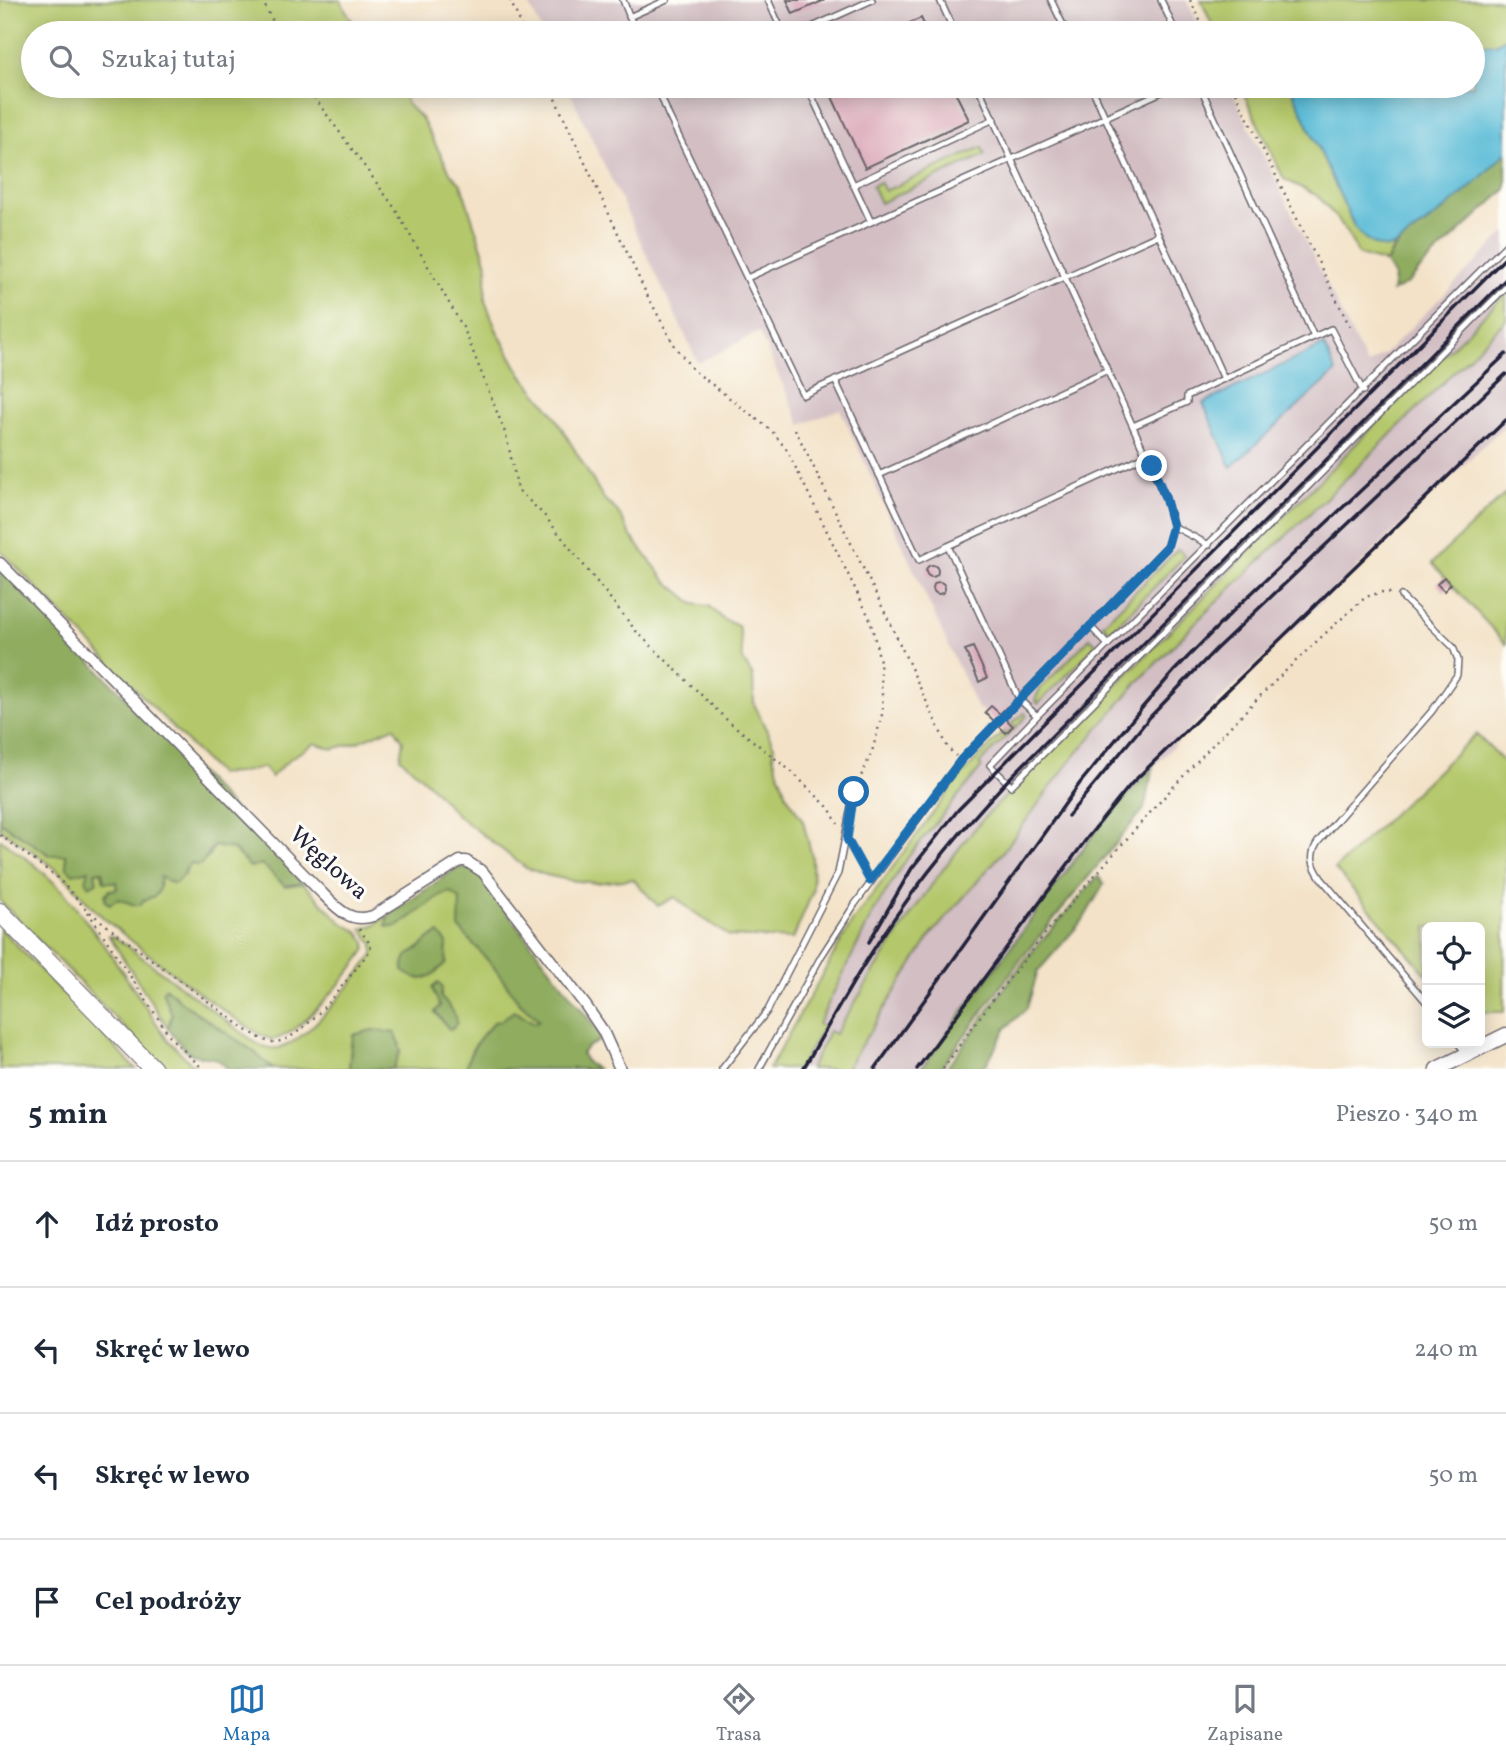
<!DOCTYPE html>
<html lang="pl">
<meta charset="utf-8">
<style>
:root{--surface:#fff;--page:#f6f6f7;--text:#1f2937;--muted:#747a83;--line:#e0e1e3;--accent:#1f6fb2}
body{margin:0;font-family:Vollkorn,serif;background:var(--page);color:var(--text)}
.controls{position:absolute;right:21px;bottom:21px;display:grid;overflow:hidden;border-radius:10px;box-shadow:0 4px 18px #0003}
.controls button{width:63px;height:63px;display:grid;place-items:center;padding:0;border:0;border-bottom:2px solid var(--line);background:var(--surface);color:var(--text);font:35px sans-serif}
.stop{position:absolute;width:21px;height:21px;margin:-16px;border:5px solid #1f6fb2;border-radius:50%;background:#fff}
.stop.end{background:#1f6fb2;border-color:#fff;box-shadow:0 2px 7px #0008}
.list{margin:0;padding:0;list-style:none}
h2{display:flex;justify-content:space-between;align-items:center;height:91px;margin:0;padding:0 28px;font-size:30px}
h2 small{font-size:23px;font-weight:400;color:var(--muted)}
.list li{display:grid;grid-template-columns:46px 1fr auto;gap:21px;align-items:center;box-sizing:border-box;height:126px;padding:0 28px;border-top:2px solid var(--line)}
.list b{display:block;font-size:26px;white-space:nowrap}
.list em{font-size:23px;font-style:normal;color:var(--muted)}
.icon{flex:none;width:38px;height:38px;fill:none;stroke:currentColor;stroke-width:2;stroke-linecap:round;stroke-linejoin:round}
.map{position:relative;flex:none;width:1506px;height:1069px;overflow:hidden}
.search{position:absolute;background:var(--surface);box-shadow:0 4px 18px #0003;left:21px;right:21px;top:21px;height:77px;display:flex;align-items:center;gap:18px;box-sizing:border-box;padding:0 24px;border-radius:38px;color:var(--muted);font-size:26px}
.sheet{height:595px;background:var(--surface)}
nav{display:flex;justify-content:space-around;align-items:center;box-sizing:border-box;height:98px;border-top:2px solid var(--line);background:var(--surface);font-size:19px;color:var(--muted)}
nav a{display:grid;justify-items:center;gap:4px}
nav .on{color:var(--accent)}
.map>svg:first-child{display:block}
</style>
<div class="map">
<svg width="1506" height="1069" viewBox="0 0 1506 1069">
<rect width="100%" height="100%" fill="#fdfcf7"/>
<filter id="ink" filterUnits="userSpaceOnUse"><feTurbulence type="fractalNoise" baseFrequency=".0143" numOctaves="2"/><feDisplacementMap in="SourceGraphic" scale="14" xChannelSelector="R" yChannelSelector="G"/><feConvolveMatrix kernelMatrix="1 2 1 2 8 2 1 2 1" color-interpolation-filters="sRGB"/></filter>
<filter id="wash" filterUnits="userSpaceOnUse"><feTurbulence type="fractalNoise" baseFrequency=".00686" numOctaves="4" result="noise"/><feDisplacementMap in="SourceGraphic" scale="28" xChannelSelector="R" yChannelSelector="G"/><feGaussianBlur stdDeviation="1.57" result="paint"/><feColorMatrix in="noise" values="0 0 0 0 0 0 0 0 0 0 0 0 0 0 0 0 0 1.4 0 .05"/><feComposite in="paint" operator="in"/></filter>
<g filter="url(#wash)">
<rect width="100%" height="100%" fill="#f3e2c7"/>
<path fill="#d2bec3" d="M527,0H1186L1203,33H543Z
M567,86H1229L1367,365L1386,353L1506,232V424L1192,727L1132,789L1097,830L921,1069H786L826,969L918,839L982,767L979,764L1007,735L985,712L977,708L840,409L801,425L759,332L698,363Z"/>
<path fill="#b4c76b" stroke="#6b7453" stroke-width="2" fill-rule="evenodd" d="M0,0H340L359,33H33V86H401L407,104L422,119L451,174L461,184L487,264L485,301L497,331L521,374L551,410L604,499L618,512L631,536L666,581L694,604L709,606L724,620L738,626L740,633L743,660L753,676L754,704L774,746L773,756L786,794L803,821L812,857L813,891L793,939L729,936L691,910L675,897L658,906L633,879L596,883L569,880L546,875L526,868L456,814L430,785L400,758L403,741L394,727L355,743L332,749L315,743L291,758L271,777L263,767L238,773L218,774L0,550Z
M1201,0H1505L1506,38L1495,44L1476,46L1473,33H1216Z
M1240,86H1295L1293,92L1354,226C1365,241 1375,247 1394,246L1386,263L1359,255L1343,226L1318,196L1284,179Z
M982,147L985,155L880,203L872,186L880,182L885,191Z
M1506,293V320L1351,474L1200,618L1137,683L1067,765L1002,853L931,935L846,1069H810L829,1031L835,1034C882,960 926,885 984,818Z
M1506,493V644L1432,563Z
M1178,549L1185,556L1110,632L1103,624Z
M1090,638L1097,645L1038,704L1035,700L1040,689Z
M1025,713L1027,716L979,764L982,767L908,857L874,911L818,1024L823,1027L798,1069H769L852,922L959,778L1004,731L1006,733L1013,726L1011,724Z
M1476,734L1506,764L1504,1012H1480V927H1427V975L1335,869Z
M0,822L50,855H66L67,868L73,873L90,870V875L94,876L95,872L102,871L103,879L108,882H116L117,889L106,893L105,899L124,900L135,905C152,895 160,900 160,877L185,875C188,863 191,864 202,863L209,857L214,846L233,849L250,867L261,864C270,869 276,879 285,886L303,883L341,922L357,931L366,942V949C353,970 296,1040 272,1039C255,1039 111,927 93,908C81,897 73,883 60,873C42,856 20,843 0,829Z
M0,839L34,864L63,891L108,950L167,1039L197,1069H165L0,901Z
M450,891L460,899V928L493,966L519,1002L539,1020L536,1023L526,1020L519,1013C493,1021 470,1041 466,1069H393L400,1043L395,1034L372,1030L351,1043L349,1069H273L253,1051L184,1004L166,988L172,1014L168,1028L109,936L115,937L256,1043C263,1047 274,1050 282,1047C309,1039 356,978 373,955V944L362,929L376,924L388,916L386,926L397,927L441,895ZM423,946L421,979L404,971C405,957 410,952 423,946ZM441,998C450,1006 454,1011 457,1023L450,1029L435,1012L440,1007Z
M0,928L136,1069H0Z"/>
<path fill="#8fac5f" stroke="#58674d" stroke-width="2" d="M1506,152V189L1424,265L1408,283L1392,292L1394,277L1386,263C1397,240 1409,237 1428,222C1455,199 1482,177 1506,152Z
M0,568L262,838L303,883L285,886L262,864L250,867L233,849L214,846C208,853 208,860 198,866L191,863C184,869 183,878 174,884L160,877C159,893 161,895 143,900L141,905H135L118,899L110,904L106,902L105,895L110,890L117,889L116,882H104L102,871L95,872L97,882L89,886L86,880L89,870L73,874L67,868L66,855H50L0,822Z
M1153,767L1144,809L1021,959L940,1069H921L1097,830Z
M462,867L471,869L478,874L597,1030L600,1036L599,1041L587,1047L582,1054L587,1063L597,1069H466C469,1050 481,1036 494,1022L500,1021L514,1011L535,1023L539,1020L519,1002L493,966L459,928L460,899L450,892L441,895L397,927L386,926L388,916L454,870Z
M1098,876L1104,884L1083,920L1038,971L1027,1008L1006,1028L987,1063L981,1069H946L1024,961Z
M439,933L447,943L446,963C431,978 423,985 403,971C406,948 412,956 424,944C429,938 432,937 439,933Z
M438,983L442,987L441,998C450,1006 454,1011 457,1023L450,1030L435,1012L440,1006L432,988Z
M166,988L184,1004L253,1051L273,1069H228C211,1050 210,1062 192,1054C182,1049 175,1037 168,1028L172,1014L162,991Z
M372,1030L395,1033L401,1050L393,1069H349L353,1035Z"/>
<path fill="#57bad6" stroke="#3c6e88" stroke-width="2" d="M1506,38V152C1478,182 1446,210 1412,233C1407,237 1401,243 1394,246C1378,252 1363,239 1354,226L1293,92L1295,86H1473V41L1476,45L1495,44Z
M1324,345L1336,372L1231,467L1203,403Z"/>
<g id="blocks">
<path fill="#dba9b9" d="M787,0H825L793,14Z
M921,18L928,33H887Z
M827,86H952L969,120L865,168Z
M926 571a6 6 0 1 1 12 0a6 6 0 1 1-12 0Z
M1444,577L1451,584L1444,591L1437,584Z
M933 588a6 6 0 1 1 12 0a6 6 0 1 1-12 0Z
M973,647L987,678L979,682L965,650Z
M991,706L1000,714L1007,707L1012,712L1005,718L1013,726L1006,733L985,712Z"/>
</g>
</g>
<g filter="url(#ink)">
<use href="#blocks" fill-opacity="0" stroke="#6b656c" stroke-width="2"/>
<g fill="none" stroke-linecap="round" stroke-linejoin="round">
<g stroke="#6b656c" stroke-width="8">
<path id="service" d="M623,0L636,33
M768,0L783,33
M940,0L955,33
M1051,0L1067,33
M1161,0L1176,33
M629,17L667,0
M799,33L872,0
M657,86L668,114L803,395L1158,235
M807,86L871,222L1175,86
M1091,86L1224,379
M1200,86L1314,337
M853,185L994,119
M747,278L871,222
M835,380L919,560L948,546L1019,699L1037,716L990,765L1011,786L1506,287
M1133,426L1187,402V396L1331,329L1363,391
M879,475L1108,370
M1173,526L1209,545
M948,546L1147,455
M1401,596L1453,647L1458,660L1457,675L1432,711L1318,842C1309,855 1312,865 1321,878L1427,1003
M1090,626L1108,645
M1037,716L1506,245
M1458,1043L1465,1052
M722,1069L768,1010L838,873L854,792
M759,1069L822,955L855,904L961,760L1167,547L1173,526L1165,497L978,86"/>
</g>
<g stroke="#6b656c" stroke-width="13">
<path id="minor" d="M0,563L315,886C333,903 347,925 373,916L460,861H466L483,872L586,1006L603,1031L620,1069"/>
</g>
<g stroke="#6b656c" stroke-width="17">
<path id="tertiary" d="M1437,1069L1506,1035"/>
</g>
<g stroke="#6b656c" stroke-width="20">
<path id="primary" d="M0,912L153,1069"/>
</g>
<path stroke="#6b656c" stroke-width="2.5" stroke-dasharray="2 5" stroke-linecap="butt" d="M262,0L279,33
M510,0L525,33
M1190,0L1206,33
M306,86L394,207L464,329L506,435L518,490L544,515L636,631L728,721L792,772L829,808L838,824
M549,86L646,293L673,343L692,369L772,431L787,450L870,619L880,661L883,711L872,752L857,785
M1232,86L1352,331
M795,429L892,627L948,748L956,756
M0,835L58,878L86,909L116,933L248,1031C256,1035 264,1042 273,1042C303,1043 350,975 369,952L371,945L359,929
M851,848L867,876
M88,912L171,1038L203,1069
M943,1069C994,994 1051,925 1111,857C1191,765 1274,677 1366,597L1381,592L1395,593"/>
<use href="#service" stroke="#fff" stroke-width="5"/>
<use href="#minor" stroke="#fff" stroke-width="10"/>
<use href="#tertiary" stroke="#fff" stroke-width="14"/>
<use href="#primary" stroke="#fff" stroke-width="18"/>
<path stroke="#22223b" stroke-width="3.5" d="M1068,816L1150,717L1216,649L1506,374
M869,942L912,868L958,810L1506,257
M803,1069C824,1034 843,998 865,963C905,898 954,837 1006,782L1506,279
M875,1069L1080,783L1141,709L1175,670L1239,605L1506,354
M917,1069L1088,837L1131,784L1506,420"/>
</g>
</g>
<g fill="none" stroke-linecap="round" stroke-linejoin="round" filter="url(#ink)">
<path stroke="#1f6fb2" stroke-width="9" d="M854,792L847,839L870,881L961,760L1167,547L1173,526L1165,497L1152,466"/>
</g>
<g text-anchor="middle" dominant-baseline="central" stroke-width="6" stroke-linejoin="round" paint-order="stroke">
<g font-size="24" fill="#22223b" stroke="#fdfcf7">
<text transform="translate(328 864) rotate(42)">Węglowa</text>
</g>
</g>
</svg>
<div class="controls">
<button><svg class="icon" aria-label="locate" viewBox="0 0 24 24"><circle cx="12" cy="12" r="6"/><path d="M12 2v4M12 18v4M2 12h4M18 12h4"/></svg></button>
<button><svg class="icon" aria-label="layers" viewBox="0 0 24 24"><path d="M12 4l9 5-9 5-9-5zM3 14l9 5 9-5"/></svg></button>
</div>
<div class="stop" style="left:854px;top:792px"></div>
<div class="stop end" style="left:1152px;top:466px"></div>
<div class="search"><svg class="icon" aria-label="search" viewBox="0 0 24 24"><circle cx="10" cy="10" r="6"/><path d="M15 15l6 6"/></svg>Szukaj tutaj</div>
</div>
<section class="sheet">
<h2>5 min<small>Pieszo · 340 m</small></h2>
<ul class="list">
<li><svg class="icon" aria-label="ahead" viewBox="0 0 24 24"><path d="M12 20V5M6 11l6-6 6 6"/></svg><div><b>Idź prosto</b></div><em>50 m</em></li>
<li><svg class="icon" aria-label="left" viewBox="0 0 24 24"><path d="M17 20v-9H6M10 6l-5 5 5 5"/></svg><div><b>Skręć w lewo</b></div><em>240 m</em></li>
<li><svg class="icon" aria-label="left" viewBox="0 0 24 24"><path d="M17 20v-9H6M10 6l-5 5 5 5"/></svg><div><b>Skręć w lewo</b></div><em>50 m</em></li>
<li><svg class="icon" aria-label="arrive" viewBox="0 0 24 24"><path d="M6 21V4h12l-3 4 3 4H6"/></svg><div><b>Cel podróży</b></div></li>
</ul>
</section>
<nav>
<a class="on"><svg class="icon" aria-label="map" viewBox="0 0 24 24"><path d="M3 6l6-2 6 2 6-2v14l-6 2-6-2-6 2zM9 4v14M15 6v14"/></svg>Mapa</a>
<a><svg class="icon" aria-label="directions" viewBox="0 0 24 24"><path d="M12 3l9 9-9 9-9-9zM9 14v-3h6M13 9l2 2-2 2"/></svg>Trasa</a>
<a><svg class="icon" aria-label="saved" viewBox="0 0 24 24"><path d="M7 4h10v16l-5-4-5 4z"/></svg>Zapisane</a>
</nav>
